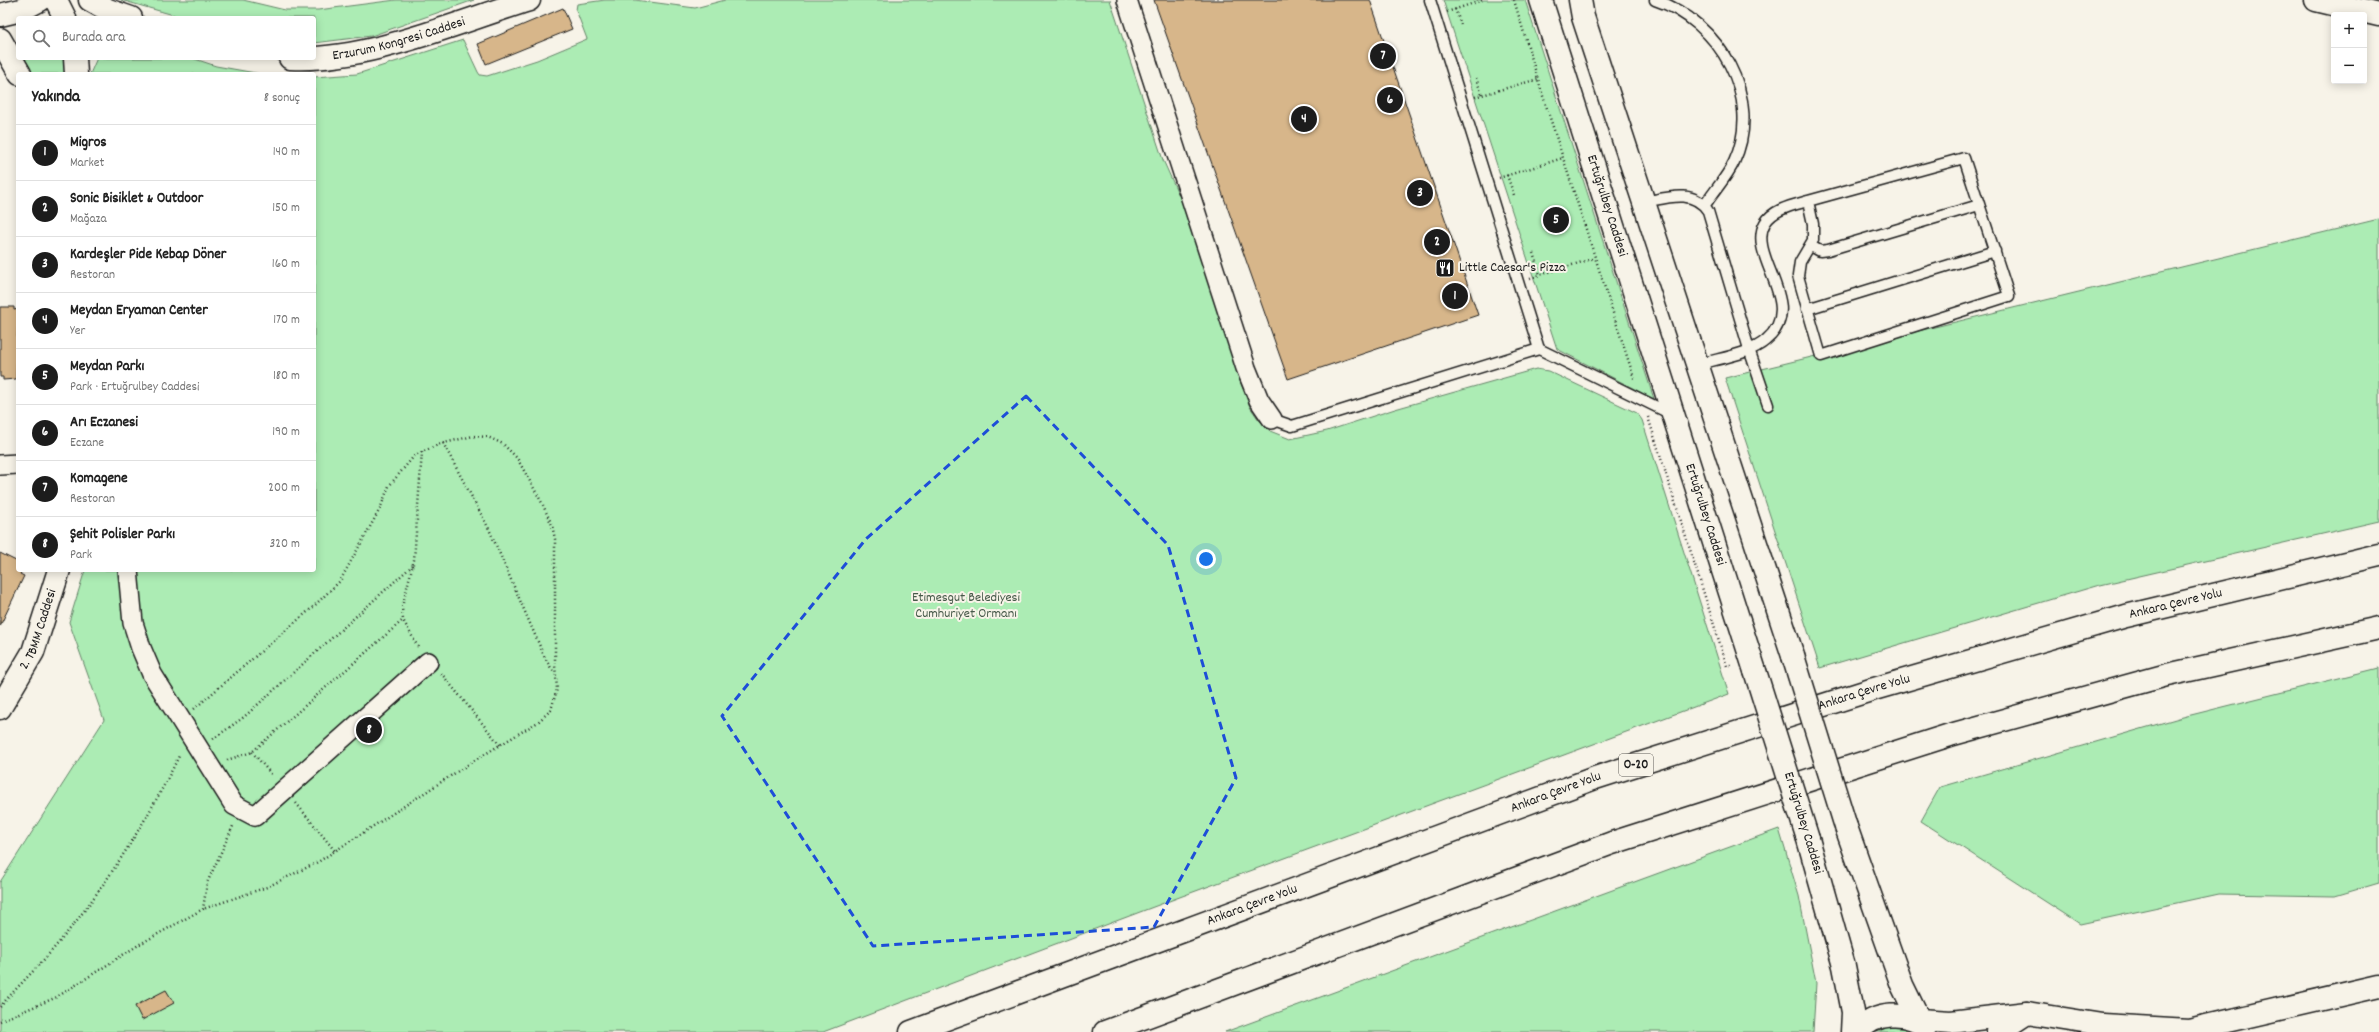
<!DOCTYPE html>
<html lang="tr">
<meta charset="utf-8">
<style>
:root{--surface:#fff;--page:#f6f6f6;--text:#222;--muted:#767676;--line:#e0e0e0;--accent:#1c1c1c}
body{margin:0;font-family:Dekko,sans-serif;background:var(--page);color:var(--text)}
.controls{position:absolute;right:12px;top:12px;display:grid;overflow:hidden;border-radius:4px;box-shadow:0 2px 10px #0003}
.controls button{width:36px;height:36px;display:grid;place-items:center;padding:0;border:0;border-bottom:1px solid var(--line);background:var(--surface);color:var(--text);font:20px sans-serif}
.you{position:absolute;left:1206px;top:559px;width:14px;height:14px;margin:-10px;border:3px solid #fff;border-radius:50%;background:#1a73e8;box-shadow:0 0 0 6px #1a73e833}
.badge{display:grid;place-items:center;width:26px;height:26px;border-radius:50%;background:var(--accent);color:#fff;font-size:13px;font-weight:700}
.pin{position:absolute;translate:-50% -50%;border:2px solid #fff;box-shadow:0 1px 4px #0006}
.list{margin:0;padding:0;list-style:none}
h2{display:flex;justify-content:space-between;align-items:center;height:52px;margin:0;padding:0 16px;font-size:17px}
h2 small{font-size:13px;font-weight:400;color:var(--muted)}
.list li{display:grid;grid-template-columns:26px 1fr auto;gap:12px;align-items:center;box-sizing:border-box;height:56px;padding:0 16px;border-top:1px solid var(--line)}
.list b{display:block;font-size:15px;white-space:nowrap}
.list p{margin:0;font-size:13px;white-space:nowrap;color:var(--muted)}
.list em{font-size:13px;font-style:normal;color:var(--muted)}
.icon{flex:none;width:22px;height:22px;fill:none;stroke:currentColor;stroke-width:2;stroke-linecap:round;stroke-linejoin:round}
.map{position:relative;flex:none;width:2379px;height:1032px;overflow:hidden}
.search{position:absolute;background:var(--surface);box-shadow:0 2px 10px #0003;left:16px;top:16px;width:300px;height:44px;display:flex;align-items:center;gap:10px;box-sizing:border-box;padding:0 14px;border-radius:4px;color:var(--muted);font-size:15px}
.panel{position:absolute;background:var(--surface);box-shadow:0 2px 10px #0003;left:16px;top:72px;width:300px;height:500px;border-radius:4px}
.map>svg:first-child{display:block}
</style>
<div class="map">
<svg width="2379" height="1032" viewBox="0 0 2379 1032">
<rect width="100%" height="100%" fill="#f7f3e8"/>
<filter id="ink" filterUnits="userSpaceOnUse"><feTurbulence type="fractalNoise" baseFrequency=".025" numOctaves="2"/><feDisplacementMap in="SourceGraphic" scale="8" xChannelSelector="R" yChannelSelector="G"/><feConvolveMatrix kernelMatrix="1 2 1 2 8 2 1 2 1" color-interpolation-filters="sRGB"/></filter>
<g filter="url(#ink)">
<path fill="#acecb4" stroke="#648468" d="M121,0H243L285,10H318L396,0H474L371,36L314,43V18H184Z
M605,0H635L695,8L725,0H1110L1163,160L1185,209L1240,381L1250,407L1259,420L1270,431L1290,439L1327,431L1395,409L1536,369L1548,371L1637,413L1642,420L1729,694L1177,898L823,1032H0V882L104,720L69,622L85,570H314V77L357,74L463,40L478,72L480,75L487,76L537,60L587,39L576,10L577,4Z
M1443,0H1525L1654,399L1557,349Z
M23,58H64L65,74H31Z
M97,58H192L216,66L261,74H90Z
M2379,219V521L2096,586L1820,668L1725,378Z
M2379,668V883L2335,896L2218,894L2080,924L1921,821L1940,787L2179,718Z
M1779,829L1799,896L1816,983L1813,1032H1225Z
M1889,1027L1902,1028L1913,1032H1876Z"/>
<path fill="#d7b68a" stroke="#1c1c1c" d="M1154,0H1370L1478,315L1288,379Z
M563,8L572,29L486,64L478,44Z
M0,307H14V310L18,309L16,379L3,380V377H0Z
M0,553L18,562V570H23L20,574L24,576L0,626Z
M166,990L174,1003L142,1020L135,1006Z"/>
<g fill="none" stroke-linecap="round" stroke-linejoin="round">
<g stroke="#1c1c1c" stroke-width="13">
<path id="lane" d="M1430,0L1539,349
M1655,0C1719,21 1764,98 1734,162C1727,177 1714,191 1705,205
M1644,202C1667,198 1693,188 1708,211L1749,349L1768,405
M1811,246L1820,251L1828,250L1979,205
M1807,309L1995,251
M1697,365C1718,358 1749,355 1766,340C1808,305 1746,256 1765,223C1773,209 1794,205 1808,201L1964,158L2009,296L1821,356L1798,276L1800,262L1813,240V224L1808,201
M1272,419L1292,426L1539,349L1671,414"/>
</g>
<g stroke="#1c1c1c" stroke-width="22">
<path id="street" d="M1127,0L1246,368L1259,400L1272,419
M0,465L18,464
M128,570L133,623L141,648L152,674L234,805L255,816L428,662"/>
</g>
<g stroke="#1c1c1c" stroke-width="25">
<g id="secondary">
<path d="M56,0L65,18"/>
<path d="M90,0L108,10L131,18"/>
<path id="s1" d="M1541,0L1755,671"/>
<path d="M1580,0L1583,17L1793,656"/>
<path d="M2316,0L2379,15"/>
<path d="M0,15L21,10L40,0"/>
<path d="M0,39L20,74"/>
<path d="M75,58L76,74"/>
<path id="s2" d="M290,58C366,62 455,23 529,0"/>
<path id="s3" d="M0,708L33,652L59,570"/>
<path d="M1846,827L1902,985L1919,1020"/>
<path d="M1808,839L1844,966L1853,1012L1852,1032"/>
<path d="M2027,1013L2102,1025L2189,1030L2379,986"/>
<path d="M1919,1020L1951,1022L2027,1013L1998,1032"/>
<path d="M1858,1032C1875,1011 1906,1011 1927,1026"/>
</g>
</g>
<g stroke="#1c1c1c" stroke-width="25">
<g id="highway">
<path id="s4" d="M911,1032L1595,778L1874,689L2126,616L2379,555"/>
<path d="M1105,1032L1612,843L1950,735L2167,675L2379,628"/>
</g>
</g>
<path stroke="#1c1c1c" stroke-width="2.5" stroke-dasharray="1 3" stroke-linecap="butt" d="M1514,0L1543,96L1635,381
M1455,9L1461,25
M1447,12L1483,0
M1476,78L1482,95
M1475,97L1538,79
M1507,175L1514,195
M1499,178L1563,158
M1533,253L1540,275
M1530,278L1595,258
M1648,417L1727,666H1733
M443,443L489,529L545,658L554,673
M418,647L403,620L402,607L414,560L422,452
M441,673L500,745
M194,709L313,607L340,581L380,509L389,486L415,455L440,444L473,436L488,437L503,444L517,458L542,503L552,525L555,539V665L557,689L551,710L538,722L472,762L318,862L267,887L203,909
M213,739L244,717L413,565
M252,752L273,776
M227,760L252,752L403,620
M296,803L335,851
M0,1007C15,989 32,973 48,955C98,899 147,822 180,754
M0,1021L57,997L140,944L203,909L207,883L234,824"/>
<use href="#lane" stroke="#f7f3e8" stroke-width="10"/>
<use href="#street" stroke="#f7f3e8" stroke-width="19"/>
<use href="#secondary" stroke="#f7f3e8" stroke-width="22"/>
<use href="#highway" stroke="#f7f3e8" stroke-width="22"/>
<g stroke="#1c1c1c" stroke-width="25" stroke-linecap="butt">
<path id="secondary-bridge" d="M1793,656L1846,827
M1755,671L1808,839"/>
</g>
<use href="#secondary-bridge" stroke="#f7f3e8" stroke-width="22"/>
</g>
</g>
<path fill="none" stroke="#1d4ed8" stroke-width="3" stroke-dasharray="8 5" stroke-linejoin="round" d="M1026,396L1168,545L1236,778L1154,927L873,946L722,716L866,539Z"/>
<defs>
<g id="restaurant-square" transform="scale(1)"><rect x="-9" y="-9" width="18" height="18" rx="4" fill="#1c1c1c" stroke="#f7f3e8"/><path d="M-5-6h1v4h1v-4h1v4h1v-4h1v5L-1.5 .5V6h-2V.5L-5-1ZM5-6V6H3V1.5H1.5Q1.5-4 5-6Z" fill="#fff"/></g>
</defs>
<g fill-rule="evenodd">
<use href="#restaurant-square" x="1445" y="268"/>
</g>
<g text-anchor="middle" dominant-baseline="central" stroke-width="4" stroke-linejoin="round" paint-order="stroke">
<rect fill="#f7f3e8" stroke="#5e5c59" stroke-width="1" x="1619" y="754" width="34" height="22" rx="3"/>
<g font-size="13" font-weight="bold" fill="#1c1c1c">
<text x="1636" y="765">O-20</text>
</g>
<g font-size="14" fill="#1c1c1c" stroke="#f7f3e8">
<text stroke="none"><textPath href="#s2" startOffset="111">Erzurum Kongresi Caddesi</textPath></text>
<text stroke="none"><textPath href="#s1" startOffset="216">Ertuğrulbey Caddesi</textPath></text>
<text stroke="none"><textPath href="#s1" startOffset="540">Ertuğrulbey Caddesi</textPath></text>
<text stroke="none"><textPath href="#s4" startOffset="1336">Ankara Çevre Yolu</textPath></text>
<text stroke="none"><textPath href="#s3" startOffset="88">2. TBMM Caddesi</textPath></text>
<text stroke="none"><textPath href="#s4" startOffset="1012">Ankara Çevre Yolu</textPath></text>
<text stroke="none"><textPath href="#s4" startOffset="688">Ankara Çevre Yolu</textPath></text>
<text transform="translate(1803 823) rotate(73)">Ertuğrulbey Caddesi</text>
<text stroke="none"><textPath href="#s4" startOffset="364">Ankara Çevre Yolu</textPath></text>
</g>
<g font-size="14" fill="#1c1c1c" stroke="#f7f3e8" text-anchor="start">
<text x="1459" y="268">Little Caesar's Pizza</text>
</g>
<g font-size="14" fill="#475a4a" stroke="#f7f3e8">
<text x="966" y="598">Etimesgut Belediyesi<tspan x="966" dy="16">Cumhuriyet Ormanı</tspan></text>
</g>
</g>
</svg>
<div class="controls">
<button>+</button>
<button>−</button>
</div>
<div class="you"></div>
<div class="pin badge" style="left:1455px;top:296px">1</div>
<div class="pin badge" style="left:1437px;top:242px">2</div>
<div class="pin badge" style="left:1420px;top:193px">3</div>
<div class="pin badge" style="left:1304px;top:119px">4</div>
<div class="pin badge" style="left:1556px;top:220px">5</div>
<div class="pin badge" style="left:1390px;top:100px">6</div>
<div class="pin badge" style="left:1383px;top:56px">7</div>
<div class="pin badge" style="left:369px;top:730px">8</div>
<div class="search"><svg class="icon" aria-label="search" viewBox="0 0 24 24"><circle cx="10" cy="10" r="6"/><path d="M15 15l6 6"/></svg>Burada ara</div>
<section class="panel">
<h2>Yakında<small>8 sonuç</small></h2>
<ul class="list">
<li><span class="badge">1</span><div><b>Migros</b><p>Market</p></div><em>140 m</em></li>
<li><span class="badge">2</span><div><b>Sonic Bisiklet &amp; Outdoor</b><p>Mağaza</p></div><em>150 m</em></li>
<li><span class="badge">3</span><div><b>Kardeşler Pide Kebap Döner</b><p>Restoran</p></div><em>160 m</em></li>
<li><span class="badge">4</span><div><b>Meydan Eryaman Center</b><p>Yer</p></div><em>170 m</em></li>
<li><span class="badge">5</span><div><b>Meydan Parkı</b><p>Park · Ertuğrulbey Caddesi</p></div><em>180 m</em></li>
<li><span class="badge">6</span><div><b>Arı Eczanesi</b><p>Eczane</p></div><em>190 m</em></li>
<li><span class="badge">7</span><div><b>Komagene</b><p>Restoran</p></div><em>200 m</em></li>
<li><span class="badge">8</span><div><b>Şehit Polisler Parkı</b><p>Park</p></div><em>320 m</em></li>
</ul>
</section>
</div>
